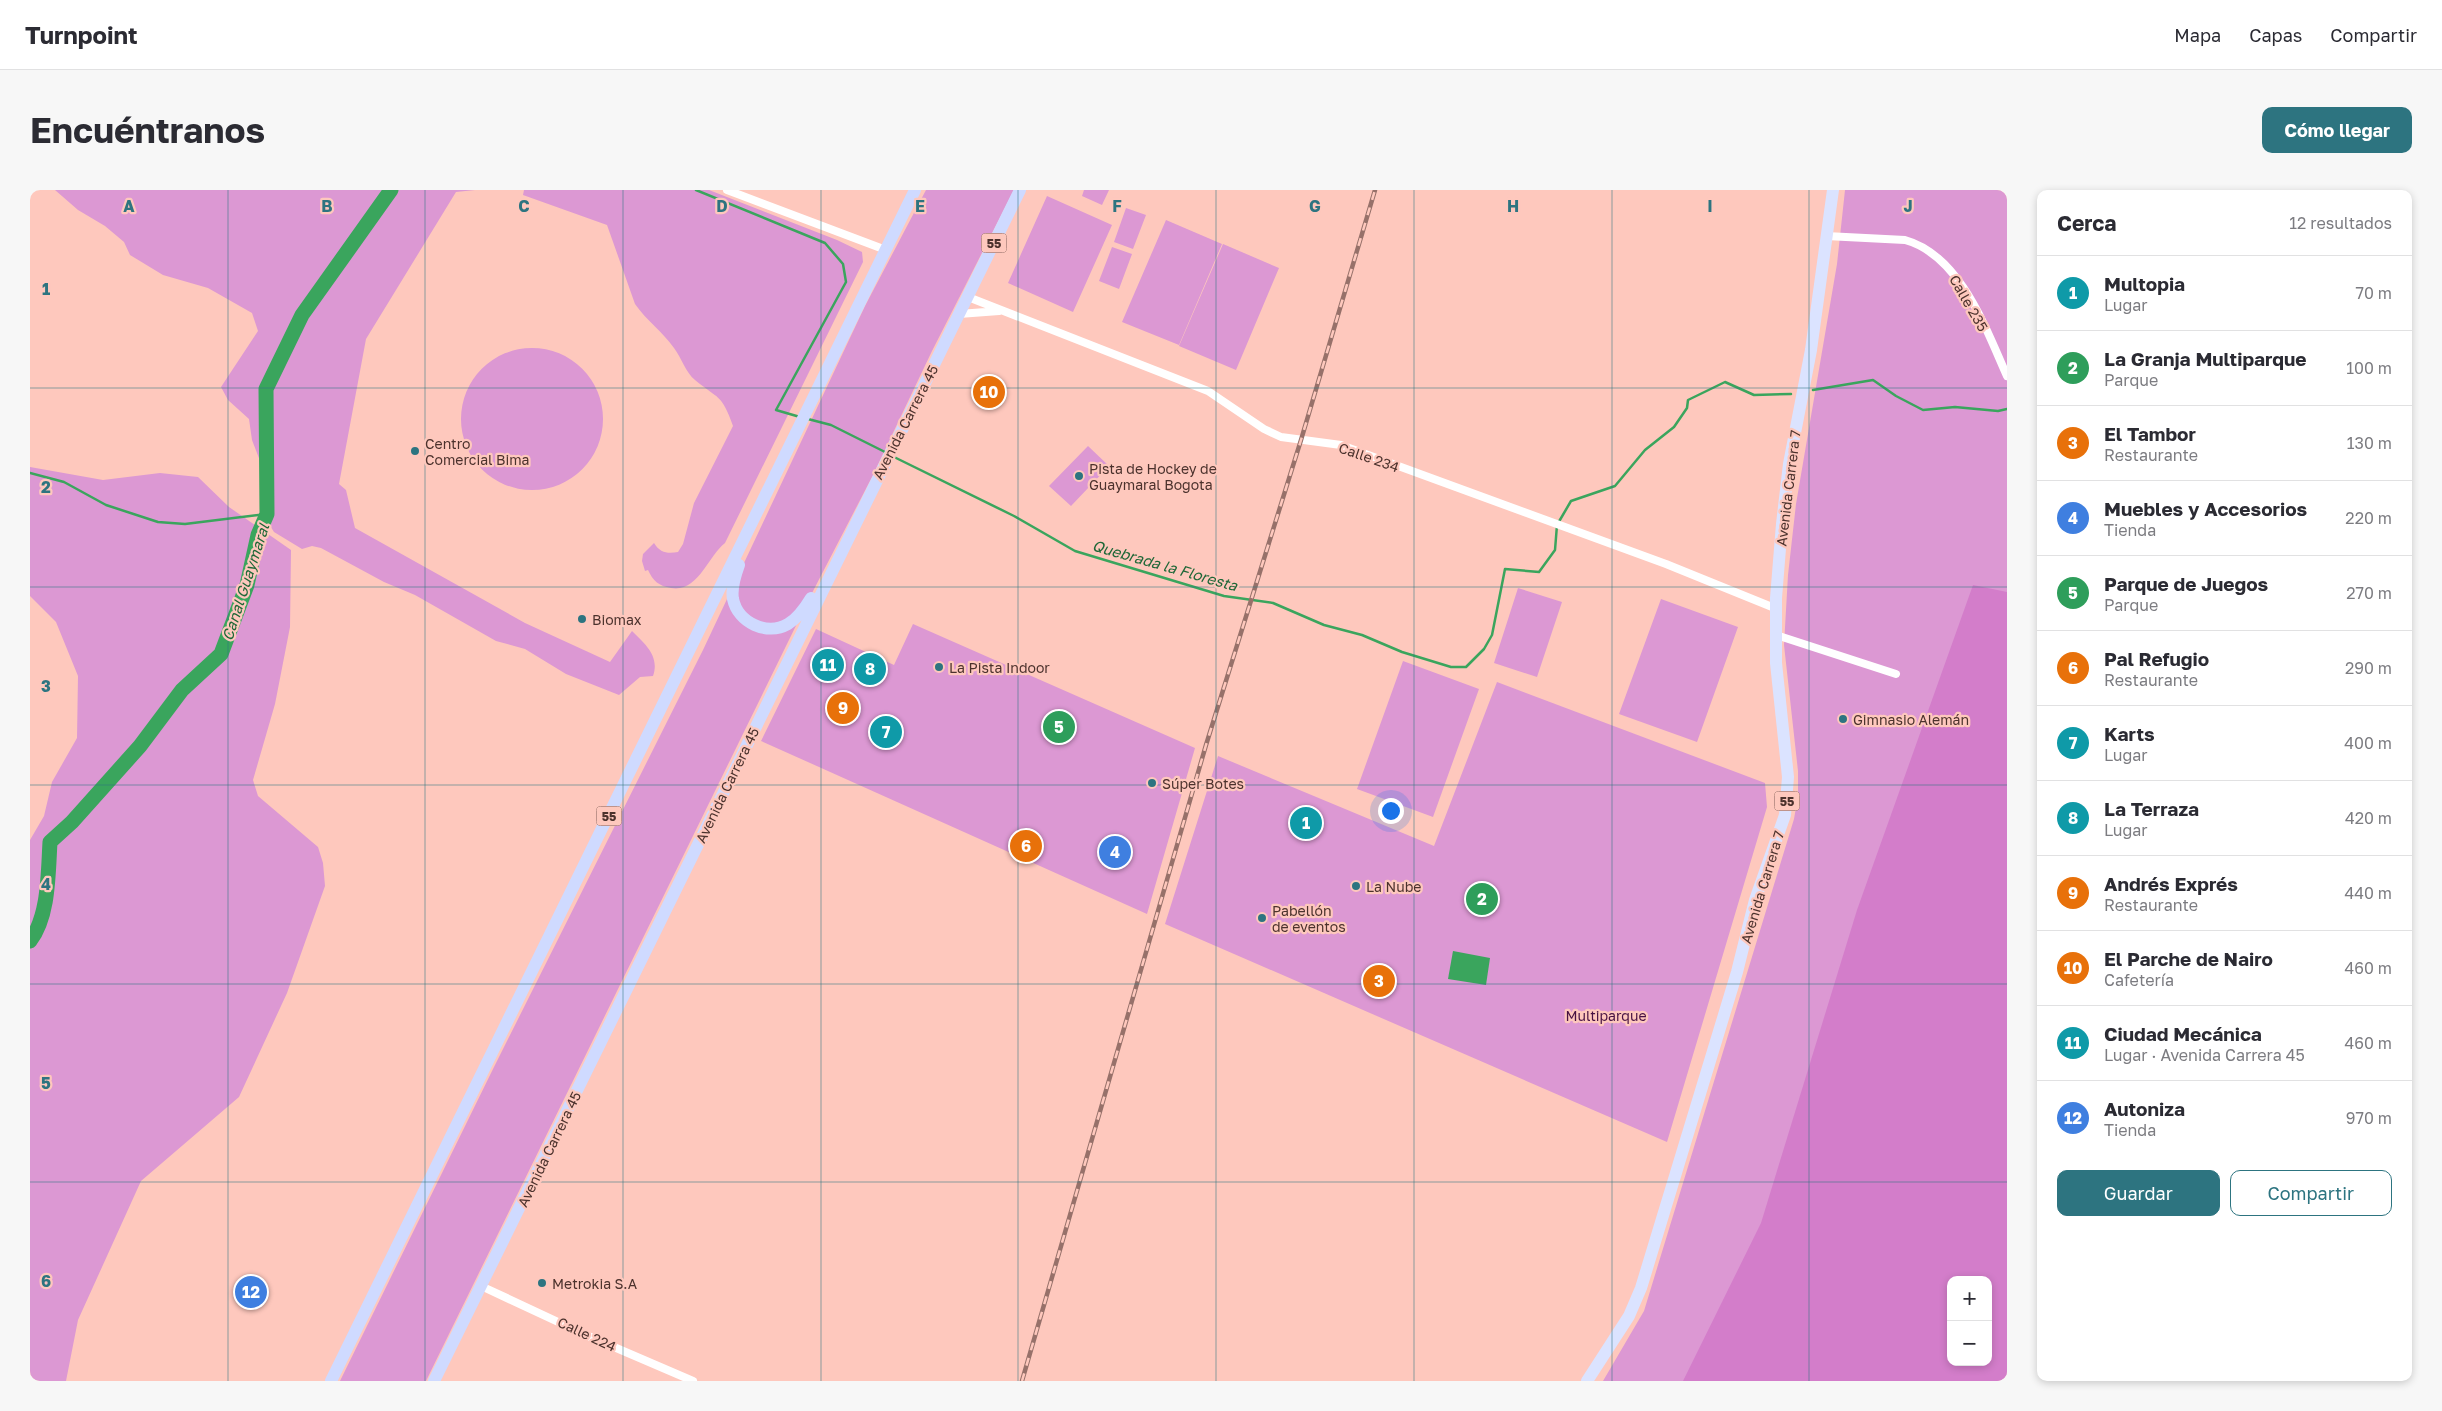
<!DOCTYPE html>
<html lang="es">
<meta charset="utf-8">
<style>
:root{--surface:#fff;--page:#f7f7f7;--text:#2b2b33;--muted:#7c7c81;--line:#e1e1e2;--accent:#2d7480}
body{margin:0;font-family:"Golos Text",sans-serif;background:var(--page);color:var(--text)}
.controls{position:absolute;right:15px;bottom:15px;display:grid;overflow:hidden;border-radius:10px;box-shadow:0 2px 8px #0003}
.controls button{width:45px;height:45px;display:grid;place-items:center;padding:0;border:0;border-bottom:1px solid var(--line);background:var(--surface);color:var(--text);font:25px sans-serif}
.you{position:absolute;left:1360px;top:620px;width:18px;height:18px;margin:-12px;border:4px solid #fff;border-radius:50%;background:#1a73e8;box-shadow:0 0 0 8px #1a73e833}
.badge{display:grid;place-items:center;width:32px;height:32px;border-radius:50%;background:var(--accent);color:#fff;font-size:16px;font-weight:700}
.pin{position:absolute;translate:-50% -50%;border:2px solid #fff;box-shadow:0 1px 5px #0006}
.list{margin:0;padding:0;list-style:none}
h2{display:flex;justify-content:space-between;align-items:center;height:65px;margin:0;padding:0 20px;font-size:21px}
h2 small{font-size:16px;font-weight:400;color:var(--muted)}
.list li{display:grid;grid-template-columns:32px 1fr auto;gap:15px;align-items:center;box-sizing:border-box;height:75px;padding:0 20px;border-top:1px solid var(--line)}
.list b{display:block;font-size:19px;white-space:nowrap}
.list p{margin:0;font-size:16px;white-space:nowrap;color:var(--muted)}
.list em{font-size:16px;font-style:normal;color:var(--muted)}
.actions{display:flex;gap:10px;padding:15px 20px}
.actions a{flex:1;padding:11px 0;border:1px solid var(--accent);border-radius:10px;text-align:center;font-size:18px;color:var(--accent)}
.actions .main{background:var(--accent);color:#fff}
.map{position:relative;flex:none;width:1977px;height:1191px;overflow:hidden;border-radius:10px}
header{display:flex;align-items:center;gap:30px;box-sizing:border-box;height:70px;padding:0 25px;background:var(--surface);border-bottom:1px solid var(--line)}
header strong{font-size:24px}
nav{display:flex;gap:28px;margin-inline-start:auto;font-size:18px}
.intro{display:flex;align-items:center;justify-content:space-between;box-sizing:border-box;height:120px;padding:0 30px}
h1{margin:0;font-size:35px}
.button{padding:12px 22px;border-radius:10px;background:var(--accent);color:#fff;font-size:18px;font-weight:700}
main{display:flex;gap:30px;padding:0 30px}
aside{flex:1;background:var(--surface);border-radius:10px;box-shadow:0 2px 8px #0003}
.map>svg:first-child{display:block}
</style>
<header>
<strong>Turnpoint</strong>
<nav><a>Mapa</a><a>Capas</a><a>Compartir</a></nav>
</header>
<div class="intro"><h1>Encuéntranos</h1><a class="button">Cómo llegar</a></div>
<main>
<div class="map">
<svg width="1977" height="1191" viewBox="0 0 1977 1191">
<rect width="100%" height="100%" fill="#fec8bd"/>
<path fill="#dc98d3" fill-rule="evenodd" d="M25,0H445L426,2L336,149L309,294L316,300L325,338L495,433L580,472L602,441C615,454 630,466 623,486L610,487L589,505L536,484L495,459L466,451L385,405L354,392L291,358L282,356L272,359L244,342L232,323V276L222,250L219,229L198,210L191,197L228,141L222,123L178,98L133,85L100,65L94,52L75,36L48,20Z
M494,0H679L807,50L832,62L833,72L695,353C678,366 668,403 641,398C629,396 623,391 618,380L615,381L612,371L613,364L624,353C630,363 638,364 648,362L653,354L664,313L703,236C691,203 689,210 665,190C656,183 651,167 644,158C633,142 616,130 605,114L577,35L493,5Z
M896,0H984L902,161L842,287L781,405L396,1191H310L463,879L673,460L835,116Z
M1054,0H1079L1072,15L1052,6Z
M1815,0H1977V1191H1573L1614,1121L1764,629L1768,606V581L1754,455L1758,385L1766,314L1807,74ZM1921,1090H1958V1172H1921Z
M1017,6L1082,35L1043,122L978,93Z
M1096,18L1116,25L1103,59L1084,52Z
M1136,30L1192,54L1149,155L1092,132Z
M1193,54L1249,78L1206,180L1149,156Z
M1082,57L1102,64L1089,99L1069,91Z
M431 229a71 71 0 1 1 142 0a71 71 0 1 1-142 0Z
M1058,256L1079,276L1041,316L1019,296Z
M0,277L73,290L130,283L168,287L199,317L261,360L260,437L245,514L223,590L228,606L288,657L293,673L295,696L257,803L209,907L111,991L48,1130L36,1191H0V650L14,626L22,592L47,548L48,486L26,432L0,406Z
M1488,398L1532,412L1507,487L1464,473Z
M1631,409L1708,437L1667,552L1589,524Z
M883,434L1165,558L1117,724L731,551L786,439L864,475Z
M1373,471L1449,499L1403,627L1327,599Z
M1467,492L1735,593L1737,617L1637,952L1135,734L1188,566L1404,656Z"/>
<path fill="#d37dca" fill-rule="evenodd" d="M1943,395L1977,402V1191H1653L1731,1033L1827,720ZM1921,1090H1958V1172H1921Z"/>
<path fill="#3aa55d" d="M1423,761L1460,768L1456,795L1418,789Z"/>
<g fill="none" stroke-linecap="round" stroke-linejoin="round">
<path stroke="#3aa55d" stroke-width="2.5" d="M666,0L795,53L813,74L816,92L746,220L770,227
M1783,200L1843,190L1866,206L1893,220L1925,217L1968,221L1977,219
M778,229L801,235L855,262
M862,266L984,326L1045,361L1194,406L1243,413L1294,435L1332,445L1372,462L1421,477H1436L1454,459L1462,445L1475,379L1509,382L1525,360L1527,335L1541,311L1585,296L1615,260L1644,237L1657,218L1658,210L1695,192L1724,205L1761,204
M0,283L34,292L76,315L128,332L155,334L237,324"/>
<path stroke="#3aa55d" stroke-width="15" d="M0,751C19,726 18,684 20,652L42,632L110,556L152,500L191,464L217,395L228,345L237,324L236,199L272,125L361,0"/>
<path stroke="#fff" stroke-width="8" d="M697,0L856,60
M1796,46L1875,50C1930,65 1956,139 1977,186
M938,107L1178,201L1234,239L1251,247L1311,255L1636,374L1747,419
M929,124L969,121
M1746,445L1866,484
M451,1096L556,1145L663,1191"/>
<path stroke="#dbe3ff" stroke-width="12" d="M1557,1191L1599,1126L1611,1098L1707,782L1725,710L1755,625L1758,587L1746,473V408L1752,334L1759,274L1781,160L1803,0"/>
<path stroke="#cfdaff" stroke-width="12" d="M709,375C705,386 701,398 703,409C708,433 737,446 758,434C768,428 775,418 781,408
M301,1191L885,0
M404,1191L990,0"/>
<g stroke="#97716a" stroke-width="4.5">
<path id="rail" d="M992,1191L1176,555L1271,250L1345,0"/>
</g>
<use href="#rail" stroke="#fec8bd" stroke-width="2.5" stroke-dasharray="8" stroke-linecap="butt"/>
</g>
<path fill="none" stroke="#2d7480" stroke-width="1" stroke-opacity="0.55" d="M198,0V1191M395,0V1191M593,0V1191M791,0V1191M988,0V1191M1186,0V1191M1384,0V1191M1582,0V1191M1779,0V1191M0,198H1977M0,397H1977M0,595H1977M0,794H1977M0,992H1977"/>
<g fill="#2d7480" stroke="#fec8bd" stroke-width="2">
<circle cx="385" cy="261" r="5"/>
<circle cx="1049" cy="286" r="5"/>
<circle cx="552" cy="429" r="5"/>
<circle cx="909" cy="477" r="5"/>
<circle cx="1813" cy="529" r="5"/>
<circle cx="1122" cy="593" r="5"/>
<circle cx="1326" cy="696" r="5"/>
<circle cx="1232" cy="728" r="5"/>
<circle cx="512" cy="1093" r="5"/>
</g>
<g text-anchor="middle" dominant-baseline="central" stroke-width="4.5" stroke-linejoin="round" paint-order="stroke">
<g fill="#fec8bd" stroke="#815f58" stroke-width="1">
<rect x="951.5" y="43.5" width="25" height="19" rx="4"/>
<rect x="1744.5" y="601.5" width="25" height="19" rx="4"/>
<rect x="566.5" y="616.5" width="25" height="19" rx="4"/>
</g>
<g font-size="12" font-weight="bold" fill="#4c322d">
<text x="964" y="53">55</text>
<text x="1757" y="611">55</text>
<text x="579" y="626">55</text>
</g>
<g font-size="14" fill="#4c322d" stroke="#fec8bd">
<text transform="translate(1939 113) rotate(60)">Calle 235</text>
<text transform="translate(875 232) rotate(-63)">Avenida Carrera 45</text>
<text transform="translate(1339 267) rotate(19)">Calle 234</text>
<text transform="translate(1758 298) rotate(-83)">Avenida Carrera 7</text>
<text transform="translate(697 595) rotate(-64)">Avenida Carrera 45</text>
<text transform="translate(1732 697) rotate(-73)">Avenida Carrera 7</text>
<text transform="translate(519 959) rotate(-64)">Avenida Carrera 45</text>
<text transform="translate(557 1144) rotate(25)">Calle 224</text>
</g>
<g font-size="14" fill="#4c322d" stroke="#fec8bd" text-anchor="start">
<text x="395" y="253">Centro<tspan x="395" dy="16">Comercial Bima</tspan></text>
<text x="1059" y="278">Pista de Hockey de<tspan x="1059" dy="16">Guaymaral Bogota</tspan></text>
<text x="562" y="429">Biomax</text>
<text x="919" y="477">La Pista Indoor</text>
<text x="1823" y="529">Gimnasio Alemán</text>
<text x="1132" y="593">Súper Botes</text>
<text x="1336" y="696">La Nube</text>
<text x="1242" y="720">Pabellón<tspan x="1242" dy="16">de eventos</tspan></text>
<text x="522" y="1093">Metrokia S.A</text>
</g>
<g font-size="14" fill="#471143" stroke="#fec8bd">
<text x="1576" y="825">Multiparque</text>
</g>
<g font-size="15" font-style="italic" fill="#1f6737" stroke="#fec8bd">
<text transform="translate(1135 375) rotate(16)">Quebrada la Floresta</text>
<text transform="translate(215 392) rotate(-72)">Canal Guaymaral</text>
</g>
</g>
<g font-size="16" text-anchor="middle" font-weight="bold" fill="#2d7480" stroke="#fec8bd" stroke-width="4.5" stroke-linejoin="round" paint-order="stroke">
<text x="99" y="22">A</text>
<text x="297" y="22">B</text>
<text x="494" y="22">C</text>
<text x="692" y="22">D</text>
<text x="890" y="22">E</text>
<text x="1087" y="22">F</text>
<text x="1285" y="22">G</text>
<text x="1483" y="22">H</text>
<text x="1680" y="22">I</text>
<text x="1878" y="22">J</text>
<text x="16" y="105">1</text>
<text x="16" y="303">2</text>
<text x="16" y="502">3</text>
<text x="16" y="700">4</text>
<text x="16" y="899">5</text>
<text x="16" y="1097">6</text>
</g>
</svg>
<div class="controls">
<button>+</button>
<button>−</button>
</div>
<div class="you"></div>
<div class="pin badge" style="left:1276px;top:633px;background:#0f9aa8">1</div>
<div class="pin badge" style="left:1452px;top:709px;background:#2e9e5b">2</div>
<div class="pin badge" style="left:1349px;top:791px;background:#e8710a">3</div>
<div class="pin badge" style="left:1085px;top:662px;background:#3f7fe0">4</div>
<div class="pin badge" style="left:1029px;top:537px;background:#2e9e5b">5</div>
<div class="pin badge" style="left:996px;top:656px;background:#e8710a">6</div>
<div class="pin badge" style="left:856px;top:542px;background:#0f9aa8">7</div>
<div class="pin badge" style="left:840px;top:479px;background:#0f9aa8">8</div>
<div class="pin badge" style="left:813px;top:518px;background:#e8710a">9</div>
<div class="pin badge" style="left:959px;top:202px;background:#e8710a">10</div>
<div class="pin badge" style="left:798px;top:475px;background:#0f9aa8">11</div>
<div class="pin badge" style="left:221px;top:1102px;background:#3f7fe0">12</div>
</div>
<aside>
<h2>Cerca<small>12 resultados</small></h2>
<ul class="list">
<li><span class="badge" style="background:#0f9aa8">1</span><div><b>Multopia</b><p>Lugar</p></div><em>70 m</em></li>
<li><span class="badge" style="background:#2e9e5b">2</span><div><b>La Granja Multiparque</b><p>Parque</p></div><em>100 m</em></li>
<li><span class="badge" style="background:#e8710a">3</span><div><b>El Tambor</b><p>Restaurante</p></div><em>130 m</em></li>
<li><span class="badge" style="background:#3f7fe0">4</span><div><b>Muebles y Accesorios</b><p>Tienda</p></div><em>220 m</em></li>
<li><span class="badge" style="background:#2e9e5b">5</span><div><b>Parque de Juegos</b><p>Parque</p></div><em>270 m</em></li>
<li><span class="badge" style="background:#e8710a">6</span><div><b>Pal Refugio</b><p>Restaurante</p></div><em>290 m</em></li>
<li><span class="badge" style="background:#0f9aa8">7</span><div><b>Karts</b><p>Lugar</p></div><em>400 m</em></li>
<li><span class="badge" style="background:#0f9aa8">8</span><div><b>La Terraza</b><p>Lugar</p></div><em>420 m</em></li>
<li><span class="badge" style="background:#e8710a">9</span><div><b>Andrés Exprés</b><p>Restaurante</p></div><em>440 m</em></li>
<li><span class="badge" style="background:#e8710a">10</span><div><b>El Parche de Nairo</b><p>Cafetería</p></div><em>460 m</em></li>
<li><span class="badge" style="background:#0f9aa8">11</span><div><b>Ciudad Mecánica</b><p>Lugar · Avenida Carrera 45</p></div><em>460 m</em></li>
<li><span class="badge" style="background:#3f7fe0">12</span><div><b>Autoniza</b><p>Tienda</p></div><em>970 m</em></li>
</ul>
<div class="actions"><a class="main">Guardar</a><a>Compartir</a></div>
</aside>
</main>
